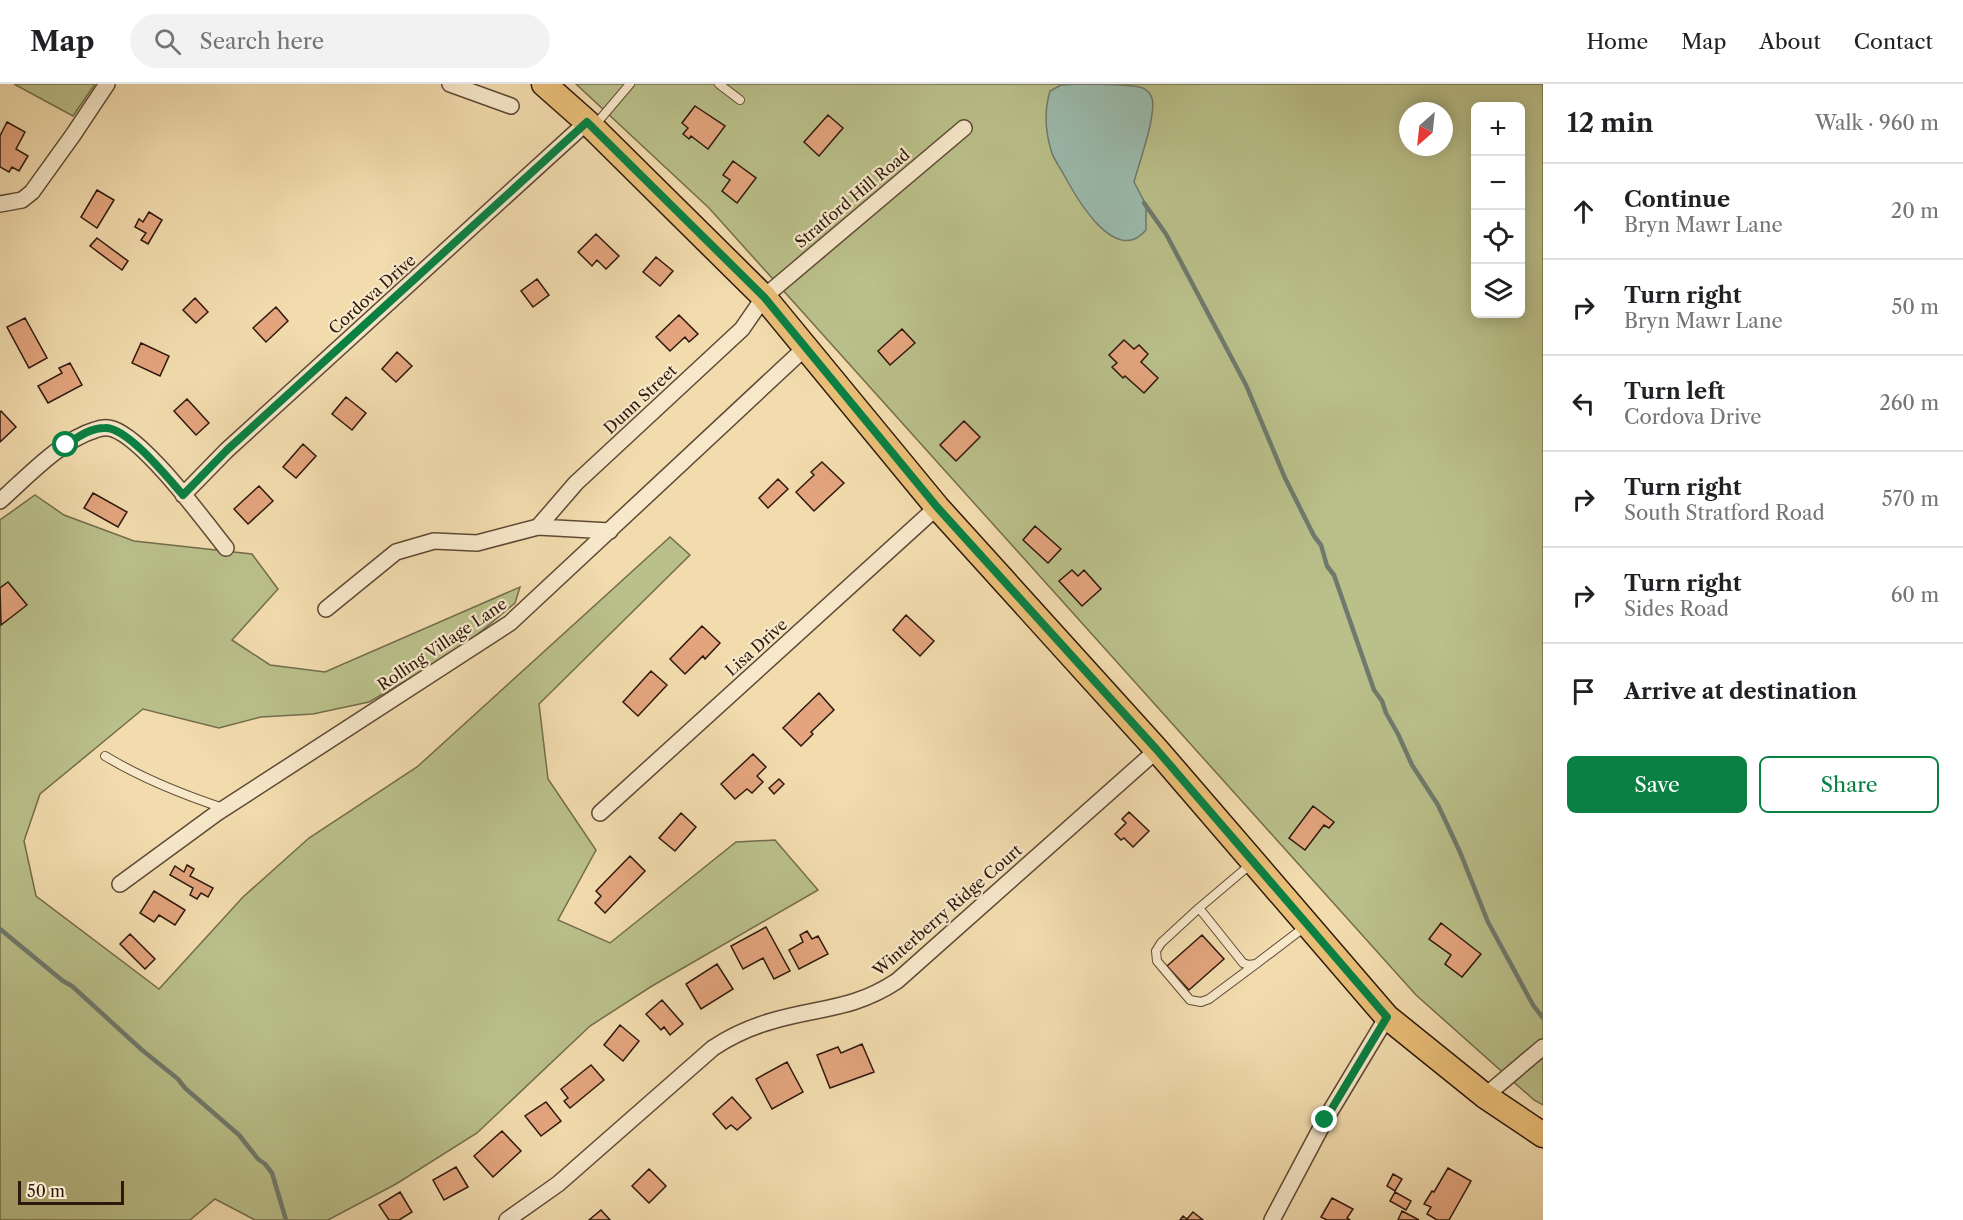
<!DOCTYPE html>
<meta charset="utf-8">
<style>
:root{--surface:#fff;--page:#f2f2f2;--text:#202124;--muted:#757577;--line:#e0e0e0;--accent:#0b8043}
body{margin:0;font-family:"Libre Caslon Text",serif;background:var(--page);color:var(--text)}
.controls{position:absolute;right:18px;top:18px;display:grid;overflow:hidden;border-radius:9px;box-shadow:0 3px 15px #0003}
.controls button{width:54px;height:54px;display:grid;place-items:center;padding:0;border:0;border-bottom:2px solid var(--line);background:var(--surface);color:var(--text);font:30px sans-serif}
.compass{position:absolute;left:1399px;top:18px;width:54px;height:54px;border-radius:50%;background:var(--surface);box-shadow:0 3px 15px #0003;rotate:207deg}
.scale{position:absolute;left:18px;bottom:15px;width:106px;box-sizing:border-box;padding-left:6px;border:3px solid #2e180d;border-top:0;font-size:16px;line-height:21px;white-space:nowrap;color:#2e180d;-webkit-text-stroke:4px #f7e8ca;paint-order:stroke}
.stop{position:absolute;width:18px;height:18px;margin:-14px;border:4px solid #0b8043;border-radius:50%;background:#fff}
.stop.end{background:#0b8043;border-color:#fff;box-shadow:0 2px 6px #0008}
.list{margin:0;padding:0;list-style:none}
h2{display:flex;justify-content:space-between;align-items:center;height:78px;margin:0;padding:0 24px;font-size:26px}
h2 small{font-size:20px;font-weight:400;color:var(--muted)}
.list li{display:grid;grid-template-columns:39px 1fr auto;gap:18px;align-items:center;box-sizing:border-box;height:96px;padding:0 24px;border-top:2px solid var(--line)}
.list b{display:block;font-size:22px;white-space:nowrap}
.list p{margin:0;font-size:20px;white-space:nowrap;color:var(--muted)}
.list em{font-size:20px;font-style:normal;color:var(--muted)}
.actions{display:flex;gap:12px;padding:18px 24px}
.actions a{flex:1;padding:14px 0;border:2px solid var(--accent);border-radius:9px;text-align:center;font-size:21px;color:var(--accent)}
.actions .main{background:var(--accent);color:#fff}
.icon{flex:none;width:33px;height:33px;fill:none;stroke:currentColor;stroke-width:2;stroke-linecap:round;stroke-linejoin:round}
.map{position:relative;flex:none;width:1543px;height:1136px;overflow:hidden}
header{display:flex;align-items:center;gap:36px;box-sizing:border-box;height:84px;padding:0 30px;background:var(--surface);border-bottom:2px solid var(--line)}
header strong{font-size:28px}
nav{display:flex;gap:33px;margin-inline-start:auto;font-size:21px}
.search{width:420px;height:54px;background:var(--page);display:flex;align-items:center;gap:15px;box-sizing:border-box;padding:0 21px;border-radius:33px;color:var(--muted);font-size:22px}
main{display:flex}
aside{flex:1;background:var(--surface)}
.map>svg:first-child{display:block}
</style>
<header>
<strong>Map</strong>
<div class="search"><svg class="icon" aria-label="search" viewBox="0 0 24 24"><circle cx="10" cy="10" r="6"/><path d="M15 15l6 6"/></svg>Search here</div>
<nav><a>Home</a><a>Map</a><a>About</a><a>Contact</a></nav>
</header>
<main>
<div class="map">
<svg width="1543" height="1136" viewBox="0 0 1543 1136">
<rect width="100%" height="100%" fill="#f2dcae"/>
<filter id="stains"><feTurbulence type="fractalNoise" baseFrequency=".00333" numOctaves="4"/><feColorMatrix values="0 0 0 0 .2 0 0 0 0 .09 0 0 0 0 .02 0 0 0 .5 -.17"/></filter>
<radialGradient id="worn" r=".72"><stop offset=".6" stop-color="#630" stop-opacity="0"/><stop offset="1" stop-color="#630" stop-opacity=".3"/></radialGradient>
<path fill="#bac08a" stroke="#746c4c" stroke-width="1.5" fill-rule="evenodd" d="M14,0H95L73,32Z
M576,0H1543V1021L1534,1016L1416,911L709,124ZM1476,22H1520V230H1476ZM1408,27H1444V63H1408Z
M35,411L64,431L134,457L252,470L278,505L232,556L270,581L325,588L520,503L515,519L459,566L369,618L313,630L261,633L219,644L143,625L40,710L24,757L36,812L159,905L243,813L309,754L417,683L670,453L690,471L539,620L548,695L596,766L558,836L610,859L736,758L775,756L818,806L652,902L590,942L477,1049L396,1100L328,1136H255L215,1115L190,1136H0V436Z"/>
<path fill="#9bbbad" stroke="#6f7a6d" stroke-width="1.5" d="M1080,0C1099,0 1122,0 1140,3C1144,4 1150,8 1151,12C1159,25 1138,82 1134,98L1146,121V146C1115,183 1076,113 1064,91C1060,83 1053,75 1051,66C1045,46 1044,27 1050,7L1061,1Z"/>
<g fill="none" stroke-linecap="round" stroke-linejoin="round">
<path stroke="#6f7a6d" stroke-width="4.5" d="M1144,119L1166,150L1246,301L1285,394L1314,452L1321,461L1327,482L1334,491L1374,606L1382,617L1386,629L1398,650L1412,681L1438,721L1460,768L1488,838L1533,921L1543,934
M0,845L63,897L72,902L142,966L178,995L185,1004L239,1051L258,1075L265,1080L272,1089L286,1136"/>
</g>
<path fill="#e4a57e" stroke="#2e180d" stroke-width="1.5" d="M695,22L725,42L708,65L691,52L689,55L683,50L688,44L682,39Z
M828,31L843,44L819,72L804,58Z
M7,38L25,48L16,65L28,72L19,87L12,83L9,88L0,83V52Z
M733,77L756,94L737,119L722,107L730,96L723,91Z
M97,106L114,116L97,144L81,133Z
M149,128L162,136L148,160L141,156L146,149L135,143L139,135L143,138Z
M596,150L619,172L606,185L597,176L592,182L578,168Z
M97,154L128,177L122,186L90,162Z
M656,173L673,187L660,202L643,188Z
M537,195L549,211L533,223L521,207Z
M195,214L208,228L196,239L183,226Z
M276,223L288,237L266,258L253,244Z
M679,231L698,250L689,258L685,253L670,267L656,253Z
M25,234L47,274L29,284L7,243Z
M902,245L915,259L890,281L878,267Z
M1124,256L1134,265L1139,261L1148,270L1141,278L1158,294L1144,309L1125,292L1123,294L1112,283L1117,279L1109,271Z
M141,259L169,272L160,292L132,279Z
M397,268L412,282L396,298L382,285Z
M70,279L82,301L48,319L38,302L62,289L59,284Z
M346,313L366,329L352,346L332,330Z
M187,315L209,339L196,351L174,327Z
M1,327L16,343L0,358V328Z
M964,337L980,353L956,377L940,361Z
M303,360L316,372L296,394L283,383Z
M822,378L844,399L814,427L796,408L814,391L811,388Z
M778,395L788,405L768,424L759,414Z
M259,402L273,417L248,440L234,425Z
M93,409L127,428L118,443L84,424Z
M1035,442L1061,465L1048,479L1023,456Z
M1072,486L1078,492L1084,486L1101,505L1082,522L1059,497Z
M8,498L27,521L1,541L0,504Z
M906,531L934,557L920,572L893,546Z
M702,542L720,559L705,575L703,572L685,590L670,575Z
M651,587L667,601L638,632L623,618Z
M819,609L834,626L811,648L813,650L801,662L783,644Z
M753,670L766,683L757,692L763,698L752,709L747,705L735,715L721,700Z
M779,695L784,700L774,710L769,704Z
M1313,722L1334,738L1329,744L1324,741L1305,766L1289,754Z
M1129,728L1149,747L1133,763L1124,754L1121,756L1115,750L1126,739L1122,735Z
M681,729L696,743L675,767L659,754Z
M630,772L645,787L605,829L595,819L601,812L596,807Z
M187,781L194,785L190,792L213,804L208,813L201,809L197,815L190,811L193,804L170,791L175,782L184,788Z
M154,807L185,826L175,841L159,831L154,838L140,829Z
M1441,839L1481,870L1462,893L1445,880L1451,871L1429,855Z
M766,843L790,887L774,895L763,874L743,885L731,862Z
M807,847L812,855L818,852L828,870L799,885L789,866L803,858L800,851Z
M130,850L155,875L145,885L120,860Z
M1202,851L1224,875L1189,906L1167,882Z
M717,880L733,905L701,925L686,900Z
M662,916L683,940L670,951L664,943L661,946L646,930Z
M620,941L639,957L623,977L604,961Z
M862,960L874,988L830,1004L817,971L838,963L841,969Z
M787,978L803,1008L772,1025L756,995Z
M591,981L604,996L570,1024L564,1017L568,1014L561,1005Z
M732,1013L751,1034L737,1046L731,1041L726,1045L713,1030Z
M546,1018L561,1037L541,1052L525,1032Z
M502,1047L521,1067L493,1093L474,1072Z
M456,1083L468,1103L444,1116L433,1096Z
M1448,1084L1471,1097L1449,1136H1437L1427,1130L1431,1123L1424,1120L1432,1107L1434,1108Z
M649,1085L666,1102L649,1119L632,1102Z
M1393,1090L1402,1095L1395,1107L1387,1102Z
M400,1108L412,1128L399,1136H389L379,1121Z
M1395,1108L1411,1117L1406,1126L1390,1117Z
M1332,1114L1353,1125L1347,1134L1350,1136H1327L1321,1133Z
M601,1126L610,1136H589Z
M1402,1127L1419,1136H1398Z
M1193,1128L1203,1136H1180L1183,1132L1187,1135Z"/>
<g fill="none" stroke-linecap="round" stroke-linejoin="round">
<g stroke="#5f4935" stroke-width="10">
<path id="lane" d="M719,0L740,16
M596,40L630,0
M105,672C143,695 181,710 223,724
M1251,780L1199,824L1243,879L1248,881L1256,880L1306,842
M1199,824L1161,859L1156,867L1157,877L1190,916L1201,918L1209,915L1256,880"/>
</g>
<g stroke="#5f4935" stroke-width="18">
<path id="street" d="M450,0L511,22
M0,120L22,116L32,108L73,51L107,0
M183,411L227,366L587,38
M0,417C26,394 61,356 95,346C100,344 107,343 113,345C145,356 203,435 226,464
M538,443L576,399L742,245L764,213L964,44
M326,525L396,468L434,457L477,459L538,443L610,447
M600,729L937,423
M120,800L217,729L510,539L806,263
M1485,1012L1543,963
M507,1136L558,1100L713,964C731,952 751,943 772,937C820,923 853,926 897,897L1157,666
M1272,1136L1325,1036L1387,933"/>
</g>
<g stroke="#2e180d" stroke-width="27">
<path id="primary" d="M544,0L587,38L764,213L937,423L1157,666L1387,933L1485,1012L1543,1051"/>
</g>
<use href="#lane" stroke="#f7e8ca" stroke-width="8"/>
<use href="#street" stroke="#f7e8ca" stroke-width="15"/>
<use href="#primary" stroke="#e9be77" stroke-width="24"/>
</g>
<g fill="none" stroke-linecap="round" stroke-linejoin="round">
<path stroke="#0b8043" stroke-width="8" d="M66,361C78,353 90,344 105,344C127,343 168,394 183,411L227,366L587,38L764,213L937,423L1157,666L1387,933L1325,1036"/>
</g>
<g text-anchor="middle" dominant-baseline="central" stroke-width="4.5" stroke-linejoin="round" paint-order="stroke">
<g font-size="16" fill="#2e180d" stroke="#f7e8ca">
<text transform="translate(852 114) rotate(-40)">Stratford Hill Road</text>
<text transform="translate(372 210) rotate(-42)">Cordova Drive</text>
<text transform="translate(640 315) rotate(-43)">Dunn Street</text>
<text transform="translate(442 560) rotate(-34)">Rolling Village Lane</text>
<text transform="translate(756 563) rotate(-42)">Lisa Drive</text>
<text transform="translate(947 826) rotate(-41)">Winterberry Ridge Court</text>
</g>
</g>
<rect width="100%" height="100%" filter="url(#stains)"/>
<rect width="100%" height="100%" fill="url(#worn)"/>
</svg>
<div class="controls">
<button>+</button>
<button>−</button>
<button><svg class="icon" aria-label="locate" viewBox="0 0 24 24"><circle cx="12" cy="12" r="6"/><path d="M12 2v4M12 18v4M2 12h4M18 12h4"/></svg></button>
<button><svg class="icon" aria-label="layers" viewBox="0 0 24 24"><path d="M12 4l9 5-9 5-9-5zM3 14l9 5 9-5"/></svg></button>
</div>
<svg class="compass" viewBox="-18 -18 36 36"><path d="M0-13l5 13h-10z" fill="#e53935"/><path d="M0 13l5-13h-10z" fill="#757577"/></svg>
<div class="scale">50 m</div>
<div class="stop" style="left:66px;top:361px"></div>
<div class="stop end" style="left:1325px;top:1036px"></div>
</div>
<aside>
<h2>12 min<small>Walk · 960 m</small></h2>
<ul class="list">
<li><svg class="icon" aria-label="ahead" viewBox="0 0 24 24"><path d="M12 20V5M6 11l6-6 6 6"/></svg><div><b>Continue</b><p>Bryn Mawr Lane</p></div><em>20 m</em></li>
<li><svg class="icon" aria-label="right" viewBox="0 0 24 24"><path d="M7 20v-9h11M14 6l5 5-5 5"/></svg><div><b>Turn right</b><p>Bryn Mawr Lane</p></div><em>50 m</em></li>
<li><svg class="icon" aria-label="left" viewBox="0 0 24 24"><path d="M17 20v-9H6M10 6l-5 5 5 5"/></svg><div><b>Turn left</b><p>Cordova Drive</p></div><em>260 m</em></li>
<li><svg class="icon" aria-label="right" viewBox="0 0 24 24"><path d="M7 20v-9h11M14 6l5 5-5 5"/></svg><div><b>Turn right</b><p>South Stratford Road</p></div><em>570 m</em></li>
<li><svg class="icon" aria-label="right" viewBox="0 0 24 24"><path d="M7 20v-9h11M14 6l5 5-5 5"/></svg><div><b>Turn right</b><p>Sides Road</p></div><em>60 m</em></li>
<li><svg class="icon" aria-label="arrive" viewBox="0 0 24 24"><path d="M6 21V4h12l-3 4 3 4H6"/></svg><div><b>Arrive at destination</b></div></li>
</ul>
<div class="actions"><a class="main">Save</a><a>Share</a></div>
</aside>
</main>
